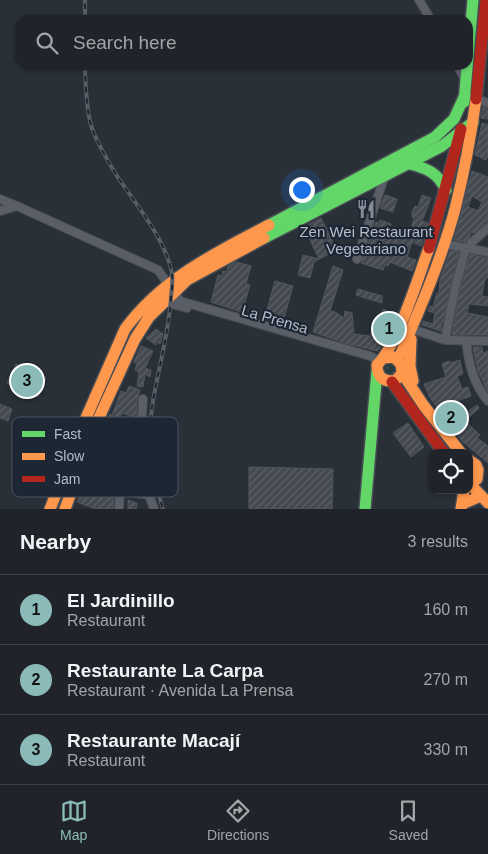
<!DOCTYPE html>
<meta charset="utf-8">
<style>
:root{--surface:#20242a;--page:#282c32;--text:#f1f3f6;--muted:#a2a4a8;--line:#3d4147;--accent:#8bbbb9}
body{margin:0;font-family:Arial,sans-serif;background:var(--page);color:var(--text)}
.controls{position:absolute;right:15px;bottom:15px;display:grid;overflow:hidden;border-radius:10px;box-shadow:0 1px 4px #0004}
.controls button{width:45px;height:45px;display:grid;place-items:center;padding:0;border:0;border-bottom:1px solid var(--line);background:var(--surface);color:var(--text);font:25px sans-serif}
.you{position:absolute;left:301px;top:189px;width:18px;height:18px;margin:-12px;border:4px solid #fff;border-radius:50%;background:#1a73e8;box-shadow:0 0 0 8px #1a73e833}
.badge{display:grid;place-items:center;width:32px;height:32px;border-radius:50%;background:var(--accent);color:#111;font-size:16px;font-weight:700}
.pin{position:absolute;translate:-50% -50%;border:2px solid #fff;box-shadow:0 1px 5px #0006}
.list{margin:0;padding:0;list-style:none}
h2{display:flex;justify-content:space-between;align-items:center;height:65px;margin:0;padding:0 20px;font-size:21px}
h2 small{font-size:16px;font-weight:400;color:var(--muted)}
.list li{display:grid;grid-template-columns:32px 1fr auto;gap:15px;align-items:center;box-sizing:border-box;height:70px;padding:0 20px;border-top:1px solid var(--line)}
.list b{display:block;font-size:19px;white-space:nowrap}
.list p{margin:0;font-size:16px;white-space:nowrap;color:var(--muted)}
.list em{font-size:16px;font-style:normal;color:var(--muted)}
.icon{flex:none;width:28px;height:28px;fill:none;stroke:currentColor;stroke-width:2;stroke-linecap:round;stroke-linejoin:round}
.map{position:relative;flex:none;width:488px;height:509px;overflow:hidden}
.search{position:absolute;background:var(--surface);box-shadow:0 1px 4px #0004;left:15px;right:15px;top:15px;height:55px;display:flex;align-items:center;gap:12px;box-sizing:border-box;padding:0 18px;border-radius:15px;color:var(--muted);font-size:19px}
.sheet{height:275px;background:var(--surface)}
nav{display:flex;justify-content:space-around;align-items:center;box-sizing:border-box;height:70px;border-top:1px solid var(--line);background:var(--surface);font-size:14px;color:var(--muted)}
nav a{display:grid;justify-items:center;gap:2px}
nav .on{color:var(--accent)}
.map>svg:first-child{display:block}
</style>
<div class="map">
<svg width="488" height="509" viewBox="0 0 488 509">
<defs>
<pattern id="park-dots" width="8" height="8" patternUnits="userSpaceOnUse" patternTransform="scale(1.25)"><rect width="8" height="8" fill="#273a3e"/><path d="M2 2h.1M6 6h.1" fill="none" stroke="#445559" stroke-width="1.8" stroke-linecap="round"/></pattern>
<pattern id="building-hatch" width="6" height="6" patternUnits="userSpaceOnUse" patternTransform="scale(1.25)"><rect width="6" height="6" fill="#444950"/><path d="M-1 1l2-2M0 6l6-6M5 7l2-2" fill="none" stroke="#5d6168"/></pattern>
</defs>
<rect width="100%" height="100%" fill="#2a3038"/>
<path fill="url(#park-dots)" d="M389,358L400,371L386,379L380,364Z"/>
<path fill="url(#building-hatch)" stroke="#52575f" fill-rule="evenodd" d="M483,107L488,109V119L481,118Z
M482,123L488,125V155L486,160L475,155Z
M472,171L488,177V222L474,233L471,232L470,236L466,242L454,240ZM472,196L482,202L478,211L468,207Z
M385,195L397,199L393,212L380,208Z
M422,195L431,198L422,221L428,223L421,246L412,242L407,257L416,260L412,271L390,262L388,266L385,265L383,270L361,263L376,222L379,223L380,220L391,224L387,235L401,239L404,230L410,232L414,218L412,217V212L415,206L418,207Z
M321,218L337,250L319,259L304,227Z
M450,251L459,252L443,323L442,322L441,331L422,325L423,321L433,324L435,313L428,311L430,306L433,307L437,293H439L440,280Z
M470,254L488,258V278H486L484,283L482,296L488,297V306L469,304L467,313L488,317V335H452L460,290Z
M303,255L319,259L314,262L310,278L298,275Z
M236,262L251,266L246,284L250,285L242,312L211,302L218,275L222,276L223,271L227,272L228,266Z
M333,266L343,270L330,311L335,312L344,318L345,311L352,313L354,334L370,336L377,324L383,309L394,314L383,340L381,339L380,348L377,351L345,343L313,332Z
M275,281L293,286L283,322L265,317Z
M358,289L382,296V303L356,295Z
M156,329L163,334L160,344L157,342L156,345L146,338Z
M141,346L153,351L145,368L151,370L150,377L145,374L143,387L137,386L139,372L135,370L137,363L134,362Z
M473,347H482L483,353L488,351V392L478,371Z
M460,360L463,374L457,376L462,389L468,387L471,396L454,402L461,416L477,405L479,408L465,421L480,435L477,438L487,445L488,463L462,441L437,408L429,396L424,384L446,377L442,364L449,361L450,363Z
M16,364L46,378L38,397L7,383Z
M129,386L140,390L137,399L136,418L122,413L116,426L107,423L110,414L112,415L121,391L126,393Z
M0,404L12,409L8,421L0,418Z
M408,423L424,447L411,457L393,433Z
M249,467L333,469L332,509H249Z
M85,486L114,495L113,509H96L77,502Z
M128,500L137,503L136,509H128Z"/>
<g fill="none" stroke-linecap="round" stroke-linejoin="round">
<g stroke="#484c53" stroke-width="10">
<path id="street" d="M419,0L431,20
M457,65L465,79
M472,97L488,103
M0,199L17,206L158,270L180,301L370,356L380,361
M0,211L17,206
M444,244L488,252
M469,248L471,243L488,228
M357,259L385,175
M164,302L187,308
M412,329L445,340L488,341
M445,340L455,289L466,247
M466,341C469,364 473,383 488,401
M143,399L140,445L149,495L154,509
M77,478L120,490L149,495
M119,509L120,490"/>
</g>
<g stroke="#484c53" stroke-width="14">
<path id="fast" d="M464,102L473,0
M409,164C427,168 438,173 446,190
M269,225L435,137L454,119L465,95
M264,238L442,146L473,122
M365,509L377,371"/>
</g>
<g stroke="#484c53" stroke-width="14">
<path id="slow" d="M411,339L410,366L413,381
M384,358L394,357L401,364L402,373L396,380C384,383 377,377 377,365C398,344 418,278 429,248
M398,360C419,311 441,261 455,209C464,173 471,136 476,99
M402,373L424,406L461,453
M469,460L476,465L478,470L477,479L469,484
M470,484L488,503
M462,504L481,496
M50,509L86,418L125,329C162,279 215,253 269,225
M65,509L97,422L135,339L149,317L187,280L264,238
M461,509L464,490"/>
</g>
<g stroke="#484c53" stroke-width="14">
<path id="jam" d="M476,99L486,0
M429,248L461,129
M392,382L444,453"/>
</g>
<use href="#street" stroke="#5a5e66" stroke-width="8"/>
<use href="#fast" stroke="#63d668" stroke-width="11"/>
<use href="#slow" stroke="#ff974d" stroke-width="11"/>
<use href="#jam" stroke="#b3261e" stroke-width="11"/>
<g stroke="#595d64" stroke-width="4">
<path id="rail" d="M85,20V0
M85,65C85,79 87,113 91,125C94,137 110,165 117,176C135,203 167,241 172,274C173,281 172,289 171,297C169,332 159,366 153,401C146,438 152,474 163,509"/>
</g>
<use href="#rail" stroke="#1d2633" stroke-width="2" stroke-dasharray="5.5" stroke-linecap="butt"/>
</g>
<defs>
<g id="restaurant-bare" transform="scale(1.5)"><path d="M-5-6h1v4h1v-4h1v4h1v-4h1v5L-1.5 .5V6h-2V.5L-5-1ZM5-6V6H3V1.5H1.5Q1.5-4 5-6Z" fill="#848b96" stroke="#1d2633" stroke-width="2.5" paint-order="stroke"/></g>
</defs>
<g fill-rule="evenodd">
<use href="#restaurant-bare" x="366" y="209"/>
</g>
<g text-anchor="middle" dominant-baseline="central" stroke-width="4.5" stroke-linejoin="round" paint-order="stroke">
<g font-size="15" fill="#b4bcc9" stroke="#1d2633">
<text x="366" y="231">Zen Wei Restaurant<tspan x="366" dy="17">Vegetariano</tspan></text>
</g>
<g font-size="15" fill="#b4bcc9" stroke="#1d2633">
<text transform="translate(275 319) rotate(16)">La Prensa</text>
</g>
</g>
<rect x="12" y="417" width="166" height="80" rx="8" fill="#1d2633" stroke="#4a5360" stroke-width="1"/>
<rect x="22" y="431" width="23" height="6" fill="#63d668"/>
<rect x="22" y="453" width="23" height="7" fill="#ff974d"/>
<rect x="22" y="476" width="23" height="6" fill="#b3261e"/>
<g font-size="14" fill="#b4bcc9">
<text x="54" y="439">Fast</text>
<text x="54" y="461">Slow</text>
<text x="54" y="484">Jam</text>
</g>
</svg>
<div class="controls">
<button><svg class="icon" aria-label="locate" viewBox="0 0 24 24"><circle cx="12" cy="12" r="6"/><path d="M12 2v4M12 18v4M2 12h4M18 12h4"/></svg></button>
</div>
<div class="you"></div>
<div class="pin badge" style="left:389px;top:329px">1</div>
<div class="pin badge" style="left:451px;top:418px">2</div>
<div class="pin badge" style="left:27px;top:381px">3</div>
<div class="search"><svg class="icon" aria-label="search" viewBox="0 0 24 24"><circle cx="10" cy="10" r="6"/><path d="M15 15l6 6"/></svg>Search here</div>
</div>
<section class="sheet">
<h2>Nearby<small>3 results</small></h2>
<ul class="list">
<li><span class="badge">1</span><div><b>El Jardinillo</b><p>Restaurant</p></div><em>160 m</em></li>
<li><span class="badge">2</span><div><b>Restaurante La Carpa</b><p>Restaurant · Avenida La Prensa</p></div><em>270 m</em></li>
<li><span class="badge">3</span><div><b>Restaurante Macají</b><p>Restaurant</p></div><em>330 m</em></li>
</ul>
</section>
<nav>
<a class="on"><svg class="icon" aria-label="map" viewBox="0 0 24 24"><path d="M3 6l6-2 6 2 6-2v14l-6 2-6-2-6 2zM9 4v14M15 6v14"/></svg>Map</a>
<a><svg class="icon" aria-label="directions" viewBox="0 0 24 24"><path d="M12 3l9 9-9 9-9-9zM9 14v-3h6M13 9l2 2-2 2"/></svg>Directions</a>
<a><svg class="icon" aria-label="saved" viewBox="0 0 24 24"><path d="M7 4h10v16l-5-4-5 4z"/></svg>Saved</a>
</nav>
